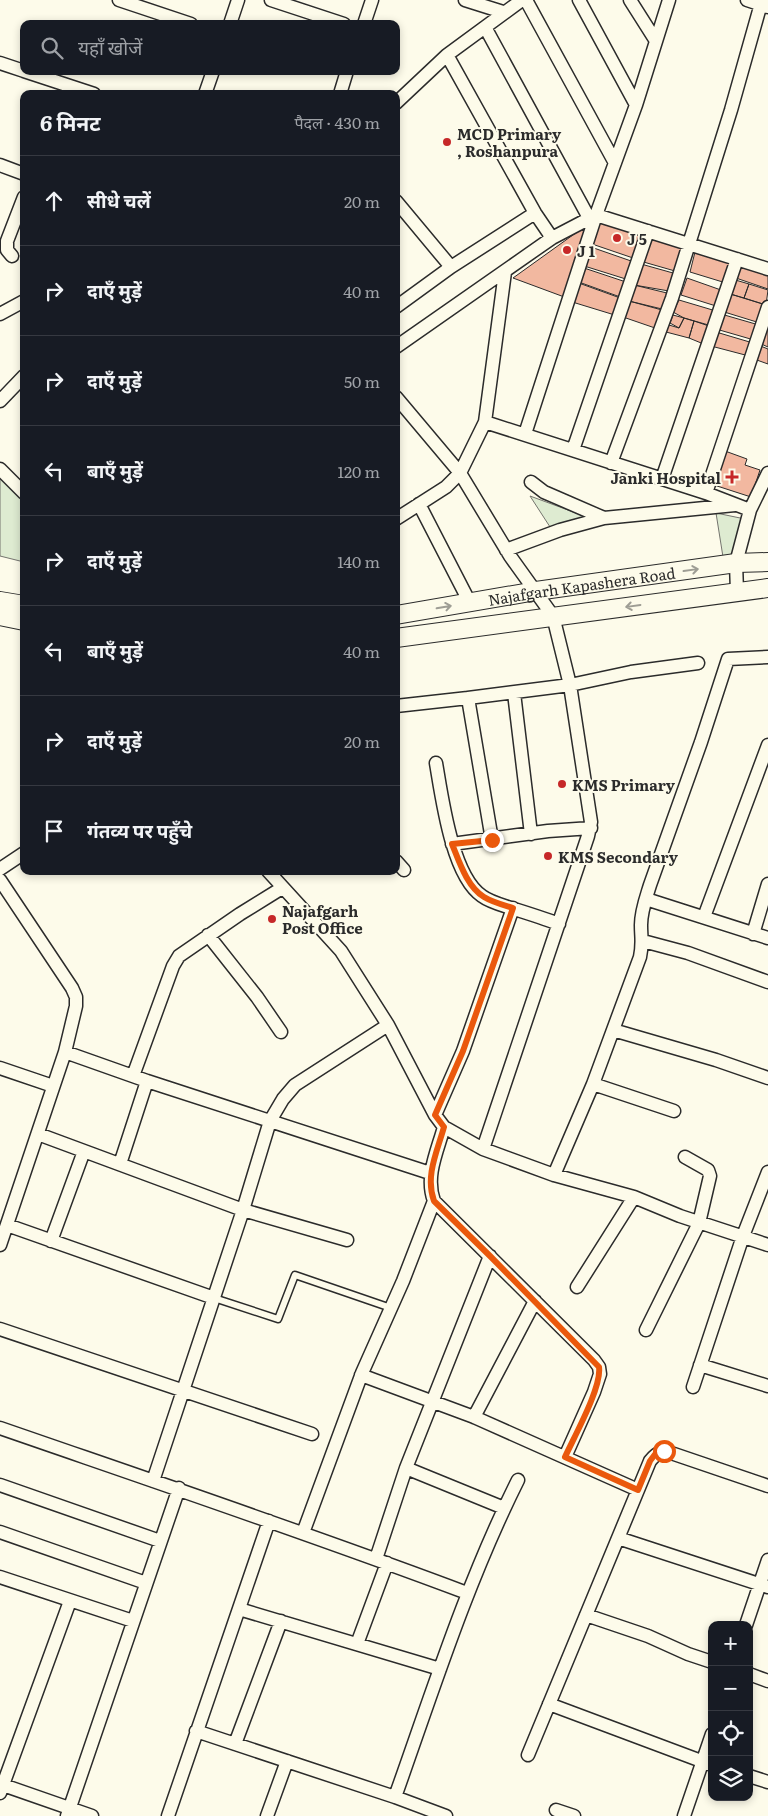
<!DOCTYPE html>
<html lang="hi">
<meta charset="utf-8">
<style>
:root{--surface:#171b24;--page:#20242c;--text:#f1f3f6;--muted:#9ea1a6;--line:#363941}
body{margin:0;font-family:Literata,"Noto Sans Devanagari",serif;background:var(--page);color:var(--text)}
.controls{position:absolute;right:15px;bottom:15px;display:grid;overflow:hidden;border-radius:10px;box-shadow:0 2px 8px #0003}
.controls button{width:45px;height:45px;display:grid;place-items:center;padding:0;border:0;border-bottom:1px solid var(--line);background:var(--surface);color:var(--text);font:25px sans-serif}
.stop{position:absolute;width:15px;height:15px;margin:-11px;border:4px solid #ea580c;border-radius:50%;background:#fff}
.stop.end{background:#ea580c;border-color:#fff;box-shadow:0 1px 5px #0008}
.list{margin:0;padding:0;list-style:none}
h2{display:flex;justify-content:space-between;align-items:center;height:65px;margin:0;padding:0 20px;font-size:21px}
h2 small{font-size:16px;font-weight:400;color:var(--muted)}
.list li{display:grid;grid-template-columns:32px 1fr auto;gap:15px;align-items:center;box-sizing:border-box;height:90px;padding:0 20px;border-top:1px solid var(--line)}
.list b{display:block;font-size:19px;white-space:nowrap}
.list em{font-size:16px;font-style:normal;color:var(--muted)}
.icon{flex:none;width:28px;height:28px;fill:none;stroke:currentColor;stroke-width:2;stroke-linecap:round;stroke-linejoin:round}
.map{position:relative;flex:none;width:768px;height:1816px;overflow:hidden}
.search{position:absolute;background:var(--surface);box-shadow:0 2px 8px #0003;left:20px;top:20px;width:380px;height:55px;display:flex;align-items:center;gap:12px;box-sizing:border-box;padding:0 18px;border-radius:10px;color:var(--muted);font-size:19px}
.panel{position:absolute;background:var(--surface);box-shadow:0 2px 8px #0003;left:20px;top:90px;width:380px;height:785px;border-radius:10px}
.map>svg:first-child{display:block}
</style>
<div class="map">
<svg width="768" height="1816" viewBox="0 0 768 1816">
<rect width="100%" height="100%" fill="#fdfbea"/>
<path fill="#deebd1" stroke="#74746e" d="M0,475L24,494V562L0,556Z
M530,496L595,520L552,530Z
M716,513L745,519L738,555L723,557Z"/>
<path fill="#f2b8a0" stroke="#2b2b2b" d="M598,217L646,233L636,259L589,243Z
M591,222L567,298L513,278Z
M649,233L683,244L675,271L640,261Z
M588,246L634,262L629,280L581,265Z
M696,248L735,260L726,283L690,272Z
M739,261L768,270V289L733,277Z
M641,264L673,273L669,291L634,285Z
M581,267L629,283L623,298L576,281Z
M687,278L721,290L716,306L681,295Z
M732,279L749,284L744,298L727,293Z
M576,282L623,299L618,316L569,301Z
M749,284L768,290L766,305L744,298Z
M634,285L667,293L662,309L629,301Z
M727,293L766,305L760,323L721,311Z
M679,300L716,311L712,326L684,318L673,312Z
M629,301L662,310L655,328L623,317Z
M721,314L759,325L754,340L716,329Z
M673,315L684,318L679,328L670,323Z
M684,318L694,321L689,338L666,332L669,325L679,328Z
M694,321L712,327L706,345L689,338Z
M765,327L768,328V347L759,343Z
M716,332L753,343L749,356L711,346Z
M758,345L768,349V364L754,359Z
M725,451L747,459L745,465L760,470L751,497L714,485Z"/>
<g fill="none" stroke-linecap="round" stroke-linejoin="round">
<g stroke="#2b2b2b" stroke-width="9">
<path id="lane" d="M214,1298L278,1319L295,1275L391,1308"/>
</g>
<g stroke="#2b2b2b" stroke-width="15">
<path id="street" d="M119,0L191,24
M271,0L344,24
M465,0L503,12
M526,0L615,163
M579,0L636,105
M630,0L656,41
M669,0L636,105L596,215L768,269
M747,0L768,7
M230,24L238,0
M364,24L372,0
M485,27L589,218
M447,55L535,213L552,238
M0,63L24,71
M24,71L94,94
M205,94L213,71
M340,94L347,71
M396,103L447,55L522,0
M0,165L24,174
M396,201L451,267
M12,256L7,250V241L24,197
M396,307L451,267L535,213
M0,314L24,301
M396,347L552,238L596,215L525,434
M396,397L460,473L510,556L553,616L570,685L591,822L588,836L483,1149
M0,401L24,376
M485,422L706,493L750,510
M573,450L648,231
M611,463L672,298L731,110L762,0
M0,469L24,493
M662,479L737,259
M531,482L544,492L604,518
M706,493L768,307
M419,504L470,603
M396,519L446,487L460,473L485,422L505,272
M506,550L560,530L604,518L735,505
M737,592L736,563L750,510L768,473
M514,693L531,834
M396,706L468,698
M436,763C442,798 452,876 482,896C490,902 502,905 511,908C527,913 543,918 559,924
M492,840L468,698L570,685L631,672L698,663
M452,844L548,831L591,828
M396,861L404,870
M0,869L24,853
M268,871L341,951L388,1025L435,1115L444,1127L483,1149L554,1175L634,1197L680,1216L768,1245
M0,880L72,988L76,997V1006L65,1052L0,1245
M646,899L768,938
M704,917L768,745
M753,934L768,884
M208,935L257,997L281,1032
M643,941L688,953L768,982
M613,1030L716,1060L768,1078
M65,1052L147,1081L430,1173
M0,1068L53,1086
M133,1076L173,966L179,956L240,914L282,888
M593,1084L674,1111
M435,1115L463,1051L513,908
M444,1127C437,1152 425,1176 434,1201L594,1360L599,1367L600,1374L594,1392L565,1457
M38,1134L243,1210L347,1240
M120,1164L147,1081
M554,1175L593,1084L640,957C643,943 641,938 641,925C641,911 646,898 650,885L701,742L728,659L768,657
M7,1225L214,1298
M51,1241L84,1151
M577,1287L634,1197
M0,1329L312,1434
M646,1330L699,1223L710,1176L708,1170L685,1157
M700,1365L768,1386
M361,1375L474,1417L638,1490
M693,1387L743,1236L768,1172
M474,1417L535,1301
M0,1428C156,1482 313,1535 467,1593
M406,1468L504,1508
M153,1481L243,1210L270,1121L283,1099L295,1085L388,1025
M0,1485L160,1541
M0,1532L146,1583
M303,1533L362,1373L403,1281L434,1201
M618,1538L768,1587
M376,1559L406,1468L490,1256
M0,1577L133,1621
M239,1609L440,1669
M586,1615L648,1636L688,1654L712,1662
M746,1625L768,1560
M357,1644L387,1563
M749,1674L768,1681
M549,1704L712,1765
M196,1731L395,1797L446,1816
M235,1744L281,1621
M528,1755L650,1461C658,1451 662,1451 674,1454L768,1486
M749,1776L768,1782
M0,1784L92,1816
M0,1793L70,1601
M395,1797C433,1690 467,1582 518,1480
M556,1810L574,1816
M67,1816L179,1488
M168,1816L269,1521
M267,1816L287,1761
M684,1816L712,1734"/>
</g>
<g stroke="#2b2b2b" stroke-width="20">
<g id="secondary">
<path d="M0,601L24,605"/>
<path id="s1" d="M396,615L536,591L736,563L768,562"/>
<path d="M0,616L24,621"/>
<path d="M396,638L768,588"/>
</g>
</g>
<use href="#lane" stroke="#fdfbea" stroke-width="6"/>
<use href="#street" stroke="#fdfbea" stroke-width="12"/>
<use href="#secondary" stroke="#fdfbea" stroke-width="18"/>
</g>
<defs><path id="oneway-shaft" d="M-6 0H5M1.5-3L5.5 0L1.5 3" fill="none" stroke-width="1.6" stroke-linecap="round" stroke-linejoin="round" transform="scale(1.25)"/></defs>
<g stroke="#9e9d94">
<use href="#oneway-shaft" transform="translate(691 570) rotate(-8)"/>
<use href="#oneway-shaft" transform="translate(633 606) rotate(172)"/>
<use href="#oneway-shaft" transform="translate(444 607) rotate(-10)"/>
</g>
<g fill="none" stroke-linecap="round" stroke-linejoin="round">
<path stroke="#ea580c" stroke-width="6" d="M492,840L452,844C459,861 467,887 484,897C492,902 503,905 513,908L463,1051L435,1115L444,1127C437,1152 425,1176 434,1201L490,1256L599,1367C602,1387 574,1437 565,1457L638,1490L650,1461L656,1453L664,1451"/>
</g>
<g fill="#c62828" stroke="#fdfbea" stroke-width="2">
<circle cx="447" cy="142" r="5"/>
<circle cx="617" cy="238" r="5"/>
<circle cx="567" cy="250" r="5"/>
<path d="M729.5 469.5h5v5h5v5h-5v5h-5v-5h-5v-5h5z"/>
<circle cx="562" cy="784" r="5"/>
<circle cx="548" cy="856" r="5"/>
<circle cx="272" cy="919" r="5"/>
</g>
<g text-anchor="middle" dominant-baseline="central" stroke-width="4" stroke-linejoin="round" paint-order="stroke">
<g font-size="15" font-weight="bold" fill="#2b2b2b" stroke="#fdfbea" text-anchor="start">
<text x="457" y="133">MCD Primary<tspan x="457" dy="17">, Roshanpura</tspan></text>
<text x="627" y="238">J 5</text>
<text x="577" y="250">J 1</text>
<text x="721" y="477" text-anchor="end">Janki Hospital</text>
<text x="572" y="784">KMS Primary</text>
<text x="558" y="856">KMS Secondary</text>
<text x="282" y="910">Najafgarh<tspan x="282" dy="17">Post Office</tspan></text>
</g>
<g font-size="15" fill="#2b2b2b" stroke="#fdfbea">
<text stroke="none"><textPath href="#s1" startOffset="188">Najafgarh Kapashera Road</textPath></text>
</g>
</g>
</svg>
<div class="controls">
<button>+</button>
<button>−</button>
<button><svg class="icon" aria-label="locate" viewBox="0 0 24 24"><circle cx="12" cy="12" r="6"/><path d="M12 2v4M12 18v4M2 12h4M18 12h4"/></svg></button>
<button><svg class="icon" aria-label="layers" viewBox="0 0 24 24"><path d="M12 4l9 5-9 5-9-5zM3 14l9 5 9-5"/></svg></button>
</div>
<div class="stop" style="left:664px;top:1451px"></div>
<div class="stop end" style="left:492px;top:840px"></div>
<div class="search"><svg class="icon" aria-label="search" viewBox="0 0 24 24"><circle cx="10" cy="10" r="6"/><path d="M15 15l6 6"/></svg>यहाँ खोजें</div>
<section class="panel">
<h2>6 मिनट<small>पैदल · 430 m</small></h2>
<ul class="list">
<li><svg class="icon" aria-label="ahead" viewBox="0 0 24 24"><path d="M12 20V5M6 11l6-6 6 6"/></svg><div><b>सीधे चलें</b></div><em>20 m</em></li>
<li><svg class="icon" aria-label="right" viewBox="0 0 24 24"><path d="M7 20v-9h11M14 6l5 5-5 5"/></svg><div><b>दाएँ मुड़ें</b></div><em>40 m</em></li>
<li><svg class="icon" aria-label="right" viewBox="0 0 24 24"><path d="M7 20v-9h11M14 6l5 5-5 5"/></svg><div><b>दाएँ मुड़ें</b></div><em>50 m</em></li>
<li><svg class="icon" aria-label="left" viewBox="0 0 24 24"><path d="M17 20v-9H6M10 6l-5 5 5 5"/></svg><div><b>बाएँ मुड़ें</b></div><em>120 m</em></li>
<li><svg class="icon" aria-label="right" viewBox="0 0 24 24"><path d="M7 20v-9h11M14 6l5 5-5 5"/></svg><div><b>दाएँ मुड़ें</b></div><em>140 m</em></li>
<li><svg class="icon" aria-label="left" viewBox="0 0 24 24"><path d="M17 20v-9H6M10 6l-5 5 5 5"/></svg><div><b>बाएँ मुड़ें</b></div><em>40 m</em></li>
<li><svg class="icon" aria-label="right" viewBox="0 0 24 24"><path d="M7 20v-9h11M14 6l5 5-5 5"/></svg><div><b>दाएँ मुड़ें</b></div><em>20 m</em></li>
<li><svg class="icon" aria-label="arrive" viewBox="0 0 24 24"><path d="M6 21V4h12l-3 4 3 4H6"/></svg><div><b>गंतव्य पर पहुँचे</b></div></li>
</ul>
</section>
</div>
